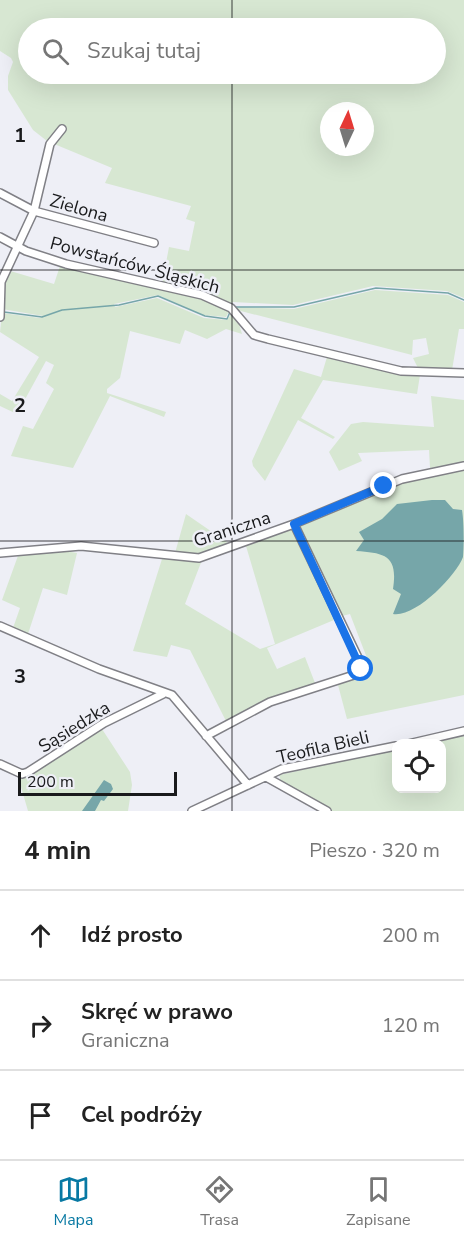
<!DOCTYPE html>
<html lang="pl">
<meta charset="utf-8">
<style>
:root{--surface:#fff;--page:#f2f2f2;--text:#222;--muted:#767676;--line:#e0e0e0;--accent:#0879a3}
body{margin:0;font-family:"Nunito Sans",sans-serif;background:var(--page);color:var(--text)}
.controls{position:absolute;right:18px;bottom:18px;display:grid;overflow:hidden;border-radius:12px;box-shadow:0 6px 24px #0002}
.controls button{width:54px;height:54px;display:grid;place-items:center;padding:0;border:0;border-bottom:2px solid var(--line);background:var(--surface);color:var(--text);font:30px sans-serif}
.compass{position:absolute;left:320px;top:102px;width:54px;height:54px;border-radius:50%;background:var(--surface);box-shadow:0 6px 24px #0002;rotate:4deg}
.scale{position:absolute;left:18px;bottom:15px;width:159px;box-sizing:border-box;padding-left:6px;border:3px solid #191a1c;border-top:0;font-size:16px;line-height:21px;white-space:nowrap;color:#191a1c;-webkit-text-stroke:4px #eeeff6;paint-order:stroke}
.stop{position:absolute;width:18px;height:18px;margin:-14px;border:4px solid #1a73e8;border-radius:50%;background:#fff}
.stop.end{background:#1a73e8;border-color:#fff;box-shadow:0 2px 6px #0008}
.list{margin:0;padding:0;list-style:none}
h2{display:flex;justify-content:space-between;align-items:center;height:78px;margin:0;padding:0 24px;font-size:26px}
h2 small{font-size:20px;font-weight:400;color:var(--muted)}
.list li{display:grid;grid-template-columns:39px 1fr auto;gap:18px;align-items:center;box-sizing:border-box;height:90px;padding:0 24px;border-top:2px solid var(--line)}
.list b{display:block;font-size:22px;white-space:nowrap}
.list p{margin:0;font-size:20px;white-space:nowrap;color:var(--muted)}
.list em{font-size:20px;font-style:normal;color:var(--muted)}
.icon{flex:none;width:33px;height:33px;fill:none;stroke:currentColor;stroke-width:2;stroke-linecap:round;stroke-linejoin:round}
.map{position:relative;flex:none;width:464px;height:811px;overflow:hidden}
.search{position:absolute;background:var(--surface);box-shadow:0 6px 24px #0002;left:18px;right:18px;top:18px;height:66px;display:flex;align-items:center;gap:15px;box-sizing:border-box;padding:0 21px;border-radius:33px;color:var(--muted);font-size:22px}
.sheet{height:348px;background:var(--surface)}
nav{display:flex;justify-content:space-around;align-items:center;box-sizing:border-box;height:84px;border-top:2px solid var(--line);background:var(--surface);font-size:16px;color:var(--muted)}
nav a{display:grid;justify-items:center;gap:3px}
nav .on{color:var(--accent)}
.map>svg:first-child{display:block}
</style>
<div class="map">
<svg width="464" height="811" viewBox="0 0 464 811">
<rect width="100%" height="100%" fill="#eeeff6"/>
<path fill="#d7e7d2" fill-rule="evenodd" d="M0,0H464V298L447,291L373,286L293,305L233,302L230,305L162,284L169,247L189,251L195,222L186,219L191,206L105,183L112,168L47,141L33,130L8,90V76L13,62L11,58L0,51ZM28,28H436V74H28ZM329,111H365V147H329Z
M60,266L201,298L229,311L226,317L203,315L158,295L114,304L115,307L157,298L204,318L227,320L232,313L237,317L242,334L226,329L207,339L185,330L180,344L130,331L120,378L107,389V393L166,412L164,417L110,396L73,468L11,456L23,426L33,429L54,389L46,383L54,365L46,361L17,414L0,406V394L12,401L39,357L0,332L2,313L40,318L43,316L2,309L3,282L7,270L54,284Z
M375,290L448,295L464,302V329H459L452,370H419L413,358L429,354L426,338L413,340L412,355L237,310L234,307L294,309Z
M327,357L404,374L420,375L417,394L323,380L301,418L335,437L333,439L298,420L265,481L253,466L252,461L294,369L321,377Z
M431,396L464,400V463L430,468L429,450L358,453L362,461L339,471L329,452L351,424L363,422L434,427Z
M464,469V695L347,719L338,685L372,671L350,614L342,616L300,527L303,523L407,479Z
M186,514L231,545L204,555L175,553Z
M293,529L334,620L267,648L277,669L305,657L315,683L270,698L226,721L190,650L171,645L167,657L133,651L162,559L202,560L185,604L260,649L275,644L246,546Z
M54,549L77,553L67,595L43,588L28,634L13,628L20,608L2,600L19,553Z
M102,729L130,772L132,785L128,811H28L19,780Z
M464,735V811H331L281,781L279,775L396,749V788H442V744L424,743Z"/>
<path fill="#76a6a9" d="M432,500H445L453,509L462,510C464,522 464,545 463,557C456,576 415,618 393,614L401,594L393,589C398,556 386,553 356,551L364,540L359,532L382,519L397,504Z
M104,780L111,784L113,789L104,801L101,800L95,811H82Z"/>
<g fill="none" stroke-linecap="round" stroke-linejoin="round">
<path stroke="#76a6a9" stroke-width="1.5" d="M233,307H294L376,288L448,293L464,300
M4,312L42,317L62,310L119,305L158,296L205,316L227,319L230,312"/>
<g stroke="#808086" stroke-width="10">
<path id="street" d="M0,193L34,211L154,243
M0,237L26,251L66,264L202,295L231,308L254,335L268,339L401,371L464,373
M0,317L1,282L34,211L50,144L62,129
M0,553L81,546L199,558L294,524L402,479L464,466
M0,626L99,669L172,695L248,785
M206,736L270,702L360,673V662L294,524
M408,744L464,731
M0,764L22,774L28,772L104,723L163,694
M266,777L327,811
M192,811L282,769L396,746"/>
</g>
<use href="#street" stroke="#fff" stroke-width="7"/>
</g>
<g fill="none" stroke-linecap="round" stroke-linejoin="round">
<path stroke="#1a73e8" stroke-width="8" d="M361,669L294,524L384,486"/>
</g>
<path fill="none" stroke="#191a1c" stroke-width="1.5" stroke-opacity="0.55" d="M232,0V28M232,74V811M0,270H464M0,541H464"/>
<g text-anchor="middle" dominant-baseline="central" stroke-width="5" stroke-linejoin="round" paint-order="stroke">
<g font-size="18" fill="#191a1c" stroke="#eeeff6">
<text transform="translate(79 208) rotate(16)">Zielona</text>
<text transform="translate(135 265) rotate(15)">Powstańców Śląskich</text>
<text transform="translate(232 529) rotate(-18)">Graniczna</text>
<text transform="translate(74 727) rotate(-32)">Sąsiedzka</text>
<text transform="translate(323 747) rotate(-13)">Teofila Bieli</text>
</g>
</g>
<g font-size="20" text-anchor="middle" font-weight="bold" fill="#191a1c" stroke="#eeeff6" stroke-width="5" stroke-linejoin="round" paint-order="stroke">
<text x="20" y="142">1</text>
<text x="20" y="412">2</text>
<text x="20" y="683">3</text>
</g>
</svg>
<div class="controls">
<button><svg class="icon" aria-label="locate" viewBox="0 0 24 24"><circle cx="12" cy="12" r="6"/><path d="M12 2v4M12 18v4M2 12h4M18 12h4"/></svg></button>
</div>
<svg class="compass" viewBox="-18 -18 36 36"><path d="M0-13l5 13h-10z" fill="#e53935"/><path d="M0 13l5-13h-10z" fill="#767676"/></svg>
<div class="scale">200 m</div>
<div class="stop" style="left:361px;top:669px"></div>
<div class="stop end" style="left:384px;top:486px"></div>
<div class="search"><svg class="icon" aria-label="search" viewBox="0 0 24 24"><circle cx="10" cy="10" r="6"/><path d="M15 15l6 6"/></svg>Szukaj tutaj</div>
</div>
<section class="sheet">
<h2>4 min<small>Pieszo · 320 m</small></h2>
<ul class="list">
<li><svg class="icon" aria-label="ahead" viewBox="0 0 24 24"><path d="M12 20V5M6 11l6-6 6 6"/></svg><div><b>Idź prosto</b></div><em>200 m</em></li>
<li><svg class="icon" aria-label="right" viewBox="0 0 24 24"><path d="M7 20v-9h11M14 6l5 5-5 5"/></svg><div><b>Skręć w prawo</b><p>Graniczna</p></div><em>120 m</em></li>
<li><svg class="icon" aria-label="arrive" viewBox="0 0 24 24"><path d="M6 21V4h12l-3 4 3 4H6"/></svg><div><b>Cel podróży</b></div></li>
</ul>
</section>
<nav>
<a class="on"><svg class="icon" aria-label="map" viewBox="0 0 24 24"><path d="M3 6l6-2 6 2 6-2v14l-6 2-6-2-6 2zM9 4v14M15 6v14"/></svg>Mapa</a>
<a><svg class="icon" aria-label="directions" viewBox="0 0 24 24"><path d="M12 3l9 9-9 9-9-9zM9 14v-3h6M13 9l2 2-2 2"/></svg>Trasa</a>
<a><svg class="icon" aria-label="saved" viewBox="0 0 24 24"><path d="M7 4h10v16l-5-4-5 4z"/></svg>Zapisane</a>
</nav>
